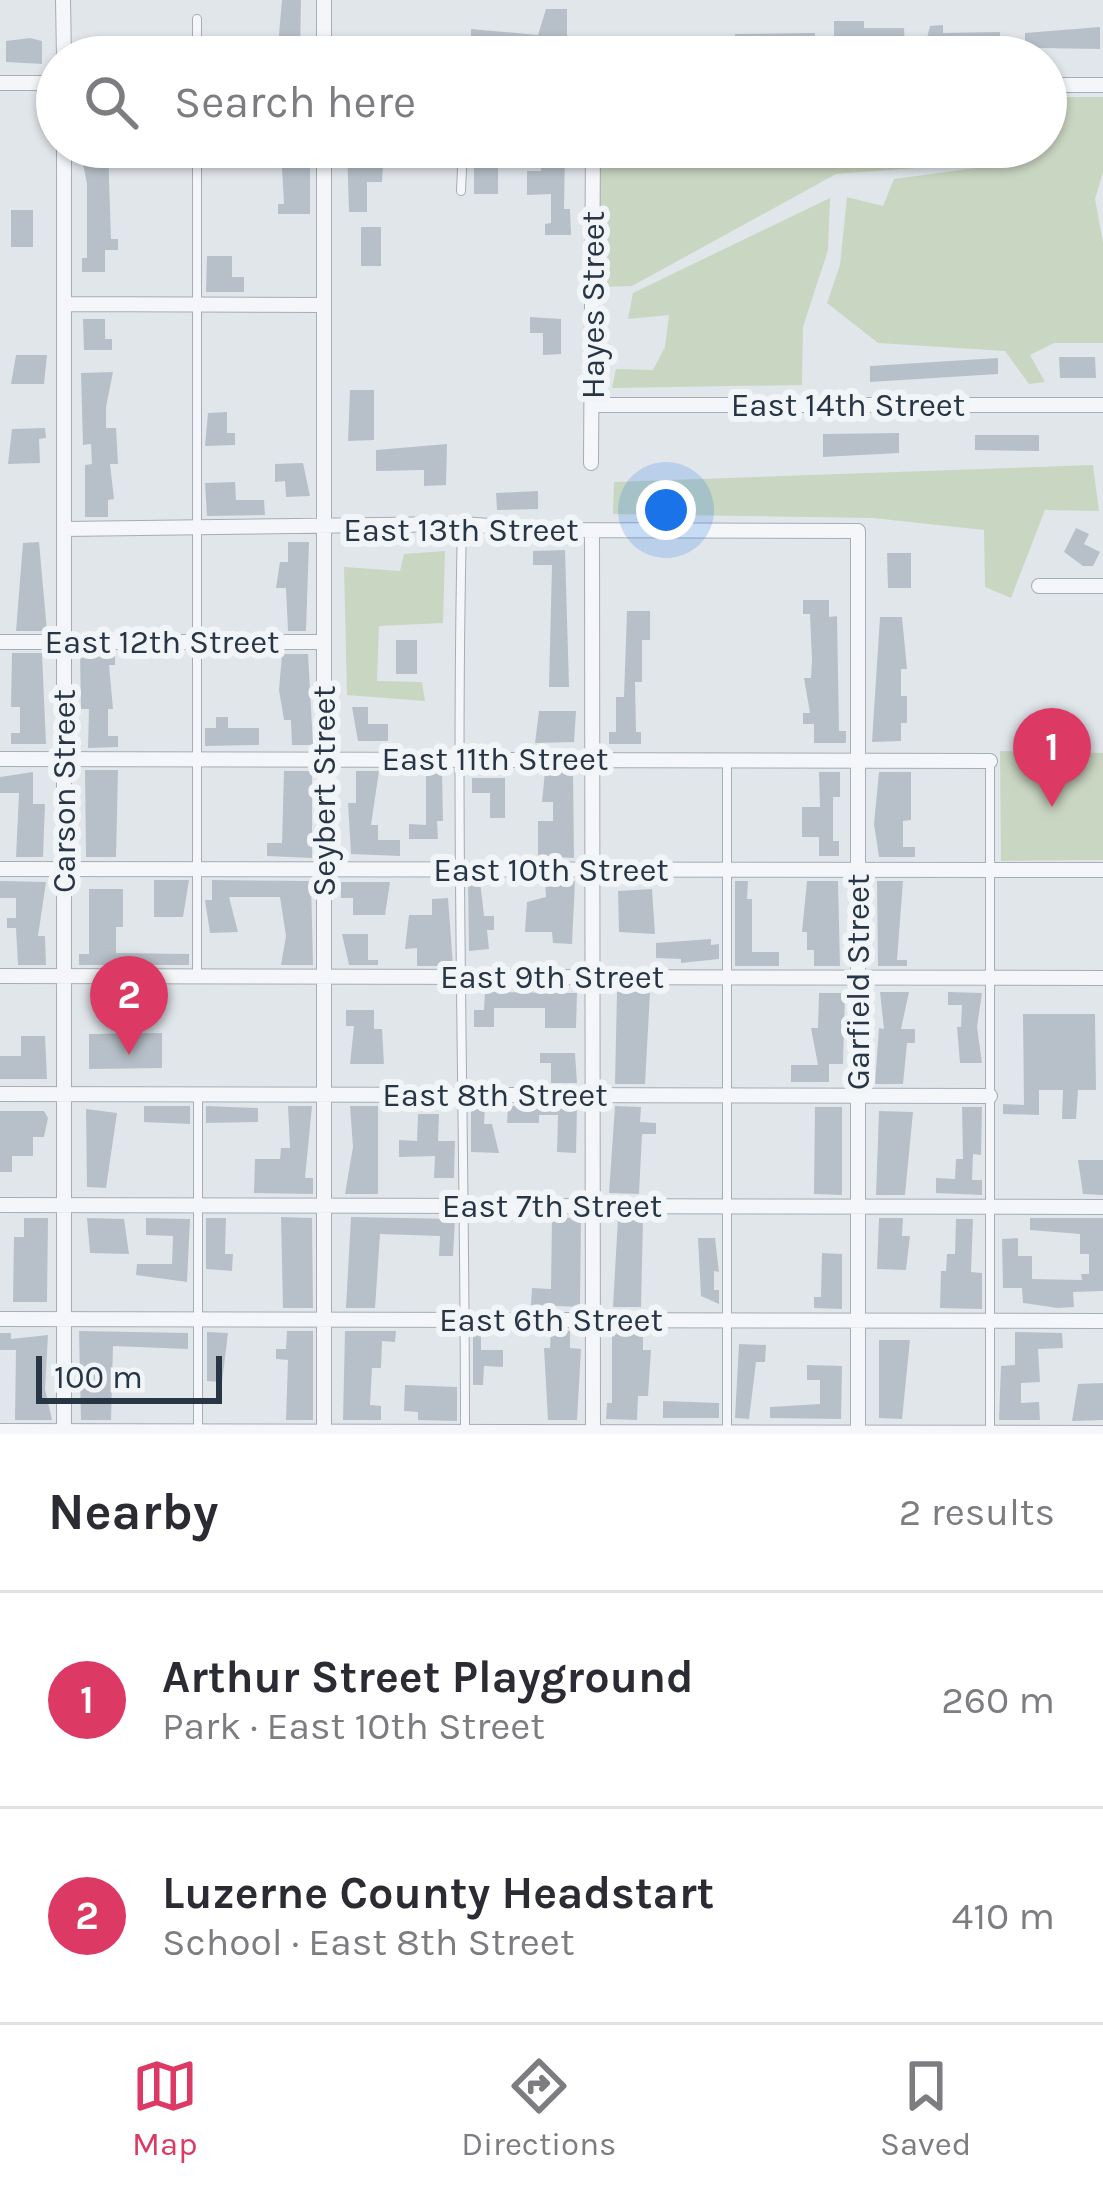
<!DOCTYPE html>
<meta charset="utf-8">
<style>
:root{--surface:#fff;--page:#f2f2f3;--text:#2b2b33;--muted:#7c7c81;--line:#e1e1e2;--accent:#dc3a64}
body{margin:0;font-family:Karla,sans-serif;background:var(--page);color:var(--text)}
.scale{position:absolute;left:36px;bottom:30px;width:186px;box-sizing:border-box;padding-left:12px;border:6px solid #273545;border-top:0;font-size:33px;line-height:42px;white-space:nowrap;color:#273545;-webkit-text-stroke:9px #f1f5f8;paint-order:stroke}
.you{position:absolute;left:666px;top:510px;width:42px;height:42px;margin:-30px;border:9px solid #fff;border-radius:50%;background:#1a73e8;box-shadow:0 0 0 18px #1a73e833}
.badge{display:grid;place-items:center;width:78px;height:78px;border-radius:50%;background:var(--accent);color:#fff;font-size:39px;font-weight:700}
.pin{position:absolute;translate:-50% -99px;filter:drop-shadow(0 3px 6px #0008)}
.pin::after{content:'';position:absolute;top:63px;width:42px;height:36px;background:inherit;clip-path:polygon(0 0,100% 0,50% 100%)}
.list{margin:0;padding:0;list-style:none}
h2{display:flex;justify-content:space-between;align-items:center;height:156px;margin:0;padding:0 48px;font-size:51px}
h2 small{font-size:39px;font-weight:400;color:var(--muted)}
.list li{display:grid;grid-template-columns:78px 1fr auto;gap:36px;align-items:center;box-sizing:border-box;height:216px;padding:0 48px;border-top:3px solid var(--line)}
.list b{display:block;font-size:45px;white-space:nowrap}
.list p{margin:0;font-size:39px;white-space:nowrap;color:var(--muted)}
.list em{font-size:39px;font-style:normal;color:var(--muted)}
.icon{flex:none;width:66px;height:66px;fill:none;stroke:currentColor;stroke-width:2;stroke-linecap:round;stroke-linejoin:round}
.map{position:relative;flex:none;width:1103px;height:1434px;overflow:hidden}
.search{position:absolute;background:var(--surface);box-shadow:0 3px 9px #0004;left:36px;right:36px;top:36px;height:132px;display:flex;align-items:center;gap:30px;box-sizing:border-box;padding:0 42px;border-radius:66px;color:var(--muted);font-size:45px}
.sheet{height:588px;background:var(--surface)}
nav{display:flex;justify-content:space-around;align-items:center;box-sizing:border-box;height:168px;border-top:3px solid var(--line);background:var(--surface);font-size:33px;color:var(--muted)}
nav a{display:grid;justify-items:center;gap:6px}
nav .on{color:var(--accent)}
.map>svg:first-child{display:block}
</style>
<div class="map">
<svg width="1103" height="1434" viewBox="0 0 1103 1434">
<rect width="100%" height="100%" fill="#e1e6eb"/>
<path fill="#c9d6c1" d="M1046,97H1103V172L1095,199L1103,243V343H1054L1030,355L1045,382L1029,384L1005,351L878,343L827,303L840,265L847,197L883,206L894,179L976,168L981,147H1046Z
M600,147H973L969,164L836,174L632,286L599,287Z
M830,198L828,250L803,327L802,385L612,388L616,369L653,370L665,347L669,315L628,319L633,293Z
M1093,465L1099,511L1045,510L1011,598L985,587L984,530L873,518L613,514L614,482Z
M445,551L443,623L379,626L377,681L422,682L425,701L347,695L344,567L400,571L404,554Z
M1000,751L1103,753V860L1001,861Z"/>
<path fill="#b7c0c9" d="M282,0H301L300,57H277Z
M546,9H567V48L471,55V29L538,35Z
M834,21H864V28H904L905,46H834Z
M943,25V33L1000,32V52L925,46L930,26Z
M1100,27V49L1039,48L1040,55H1025V33Z
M815,33V51L735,50V34Z
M30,38L42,41V64L6,62V41Z
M621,38H716V57H621Z
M347,147H384L382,182H367V212H349Z
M541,147H565L564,209H570L571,235H545V224L551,223V194L527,195V171H541Z
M80,148H108L111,239H118V250H105V272H82V258H87V184Z
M474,160H498V194H474Z
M282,167H310V214H278V204H284Z
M11,210H33V247H11Z
M361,227H381V266H361Z
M207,256H232V277H244V292H206Z
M530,317L561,319V354L543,355V333H530Z
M83,319H105V339H112V350H84Z
M16,355H47L44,384H11Z
M1059,357H1095L1096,378H1060Z
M998,358V374L870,382V366Z
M113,372L106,407V428H116L118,464H110L114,499L108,500V517H85V465L92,464L91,444L83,445L81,373Z
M350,390H374V440L348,441Z
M227,412V433H235V445L205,446L208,413Z
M45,428L46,438L39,439L40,463L8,464L12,429Z
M899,433V453L823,457V434Z
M975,435H1039V451L975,450Z
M447,444L446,485L424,486V470L376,471V450Z
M303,463L310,496L286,497L285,481L275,482V464Z
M235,482L236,500H264L265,515L207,516L205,483Z
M538,491V509L497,510L496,493Z
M1076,528L1089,534L1084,544L1100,552L1093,566H1083L1064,552Z
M39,542L47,631H16L23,543Z
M288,542H309L306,631H288L286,588H276L280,562H288Z
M565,550L569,687H549L552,565H533V551Z
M887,553H911V588H888Z
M803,600H829V617L837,616L839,731H846V743H814V724H803V713H810L804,678H811L812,660L810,614H803Z
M627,611H650V640H642V682H635L636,732H641V744H609V732H616V697H624Z
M880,617H902L907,669H901V696H907V723H901V741L872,742Z
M396,640H417V674H396Z
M12,653H42L46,744H11V733H20V707H11Z
M80,653H115V665H109L113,709H108V736H118V747L88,748L89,709H81Z
M282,654H308L313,745H292L291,720H284L279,690Z
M352,707H368V724H388V741H358Z
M539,711H576L574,742L535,743Z
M216,717H228V728H259V745L205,746V728H216Z
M85,770H118L116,857H86Z
M284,771H312V858L267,856V843H282Z
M356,771H379L371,825H378V840H400V856L351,854L348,803H356Z
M426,771H442L443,821H437L438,839H409V824L426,825Z
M545,771H573L574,858L538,856V821H553V802H542Z
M33,772V804H45L43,857H16L19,793H0V777Z
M819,772H840V797H833V841H839V856H819V837H802V807H820Z
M879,772H911V820L903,821V847H915V857H879L874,824Z
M472,778H505V818H490V793H472Z
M154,880H189L183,917H154Z
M212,880L311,881L313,965H281L286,936L280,897H229L238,932L210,933L205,900H212Z
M0,881L46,882L38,936H45L46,965H18L16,928H7V918H16V898H0Z
M468,881H480L484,916H494V930H487L489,949L469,951Z
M545,881H575L572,944L553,943L552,932H525L527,902L546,897Z
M735,881H748L747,899H752V952H779V966H735Z
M807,881H838L840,966H814V950H807V932H802Z
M877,881H903L897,960H907V966H878Z
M341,882H390L385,915H353V898H341Z
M89,889H123V927H116V953L189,954V965H79V954H89Z
M652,889L655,934L619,932L618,891Z
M448,898L453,966H417V948L405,949L409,915H432V899Z
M342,934H368V960H378V965H349Z
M711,939V945L719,944V959L681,963V959L656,958V943Z
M485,992L577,993L576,1028H545V1008H494V1027H474V1010H484Z
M617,992H650L645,1084H615Z
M880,992H909L901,1029H915V1043H907L903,1084H875L879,1028L884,1029Z
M948,992L982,993L977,1027L982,1063H960L957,1027H961L962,1005H948Z
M819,993H845L843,1064H829V1082H791V1065H818L811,1028H818Z
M346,1010H374V1029H382L384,1064H350L354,1026H346Z
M1023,1014H1095L1096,1090H1078L1076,1119H1062L1063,1090H1039V1115L1003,1114V1104L1024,1105Z
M162,1033V1068L89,1069V1034Z
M21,1036H45L47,1079H0V1056H21Z
M540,1053H575L577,1083H551V1063H540Z
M144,1106H190V1124L144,1122Z
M206,1106L258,1108V1122L206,1123Z
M288,1106H312L305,1178H313V1194L254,1193L255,1159H280L281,1148H290Z
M350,1106H378V1194H345L353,1147Z
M471,1106H485L484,1124H492L499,1153L471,1152Z
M508,1106H577L576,1153L557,1152L558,1115H539V1123H507Z
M615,1106L641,1107L640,1122L656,1123V1134H642L639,1194L609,1193Z
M815,1107H842V1195L814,1194Z
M962,1107H982L981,1155L973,1154L972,1180H982V1195L936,1193V1178L955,1179L956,1159H963Z
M86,1109L117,1113L106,1188L87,1187Z
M0,1111H44L48,1118L44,1137H33V1156H12V1172H0Z
M879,1111L913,1112L905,1195H876Z
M418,1114H439L438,1141H455L454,1178H434L435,1156L399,1157V1140L417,1141Z
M1078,1160H1103V1195L1083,1194Z
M281,1217L312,1218L313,1308H283Z
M351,1217L455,1219L453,1256H439L440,1236L380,1234L375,1308H346Z
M24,1218H48L47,1302H13L14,1237H24Z
M87,1218L124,1219L129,1254L90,1253Z
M146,1218L190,1219L187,1282L136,1275L137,1264H172L173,1236L146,1235Z
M206,1218H226L225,1254H233L232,1271L206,1269Z
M552,1218H581L580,1307L531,1305L532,1288L551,1289Z
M618,1218H643L641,1307H613Z
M879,1218H903L902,1236H910L906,1270L877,1269Z
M1030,1218H1103V1291L1073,1292L1074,1307L1058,1308L1023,1303L1022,1288H1003L1002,1239L1018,1238V1256H1032V1279L1082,1280L1081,1274H1089V1254H1080V1234L1030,1230Z
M956,1219H973L971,1272L982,1273V1309L940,1308L941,1271H946L947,1254H955Z
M698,1238H715L719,1272L714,1271V1290H719V1304L701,1296Z
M822,1253L842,1254V1309L814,1308V1297H821Z
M79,1331L188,1333V1349L113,1346L111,1420H81Z
M287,1331H313V1420H286L288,1360L276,1359V1349H286Z
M345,1331H396L395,1342L382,1341L381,1368H372L370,1405L381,1406V1420H343Z
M473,1331H481V1350H503V1367L484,1366L483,1385H473Z
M551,1331H570V1348L581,1349L577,1420H548L544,1348H550Z
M612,1331H643V1350H651L648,1396H638L637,1420L606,1419L607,1403H612Z
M207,1332L228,1333L222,1382L207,1381Z
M1015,1332L1062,1333L1063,1348L1038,1349L1040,1382L1021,1383V1403L1039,1402L1040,1420H999L1001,1366L1015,1365Z
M0,1333H11V1339L48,1335L45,1389L52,1420H15L16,1350H0Z
M879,1340H910L902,1419L879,1418Z
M739,1344L766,1345L765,1362H756L749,1419L735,1418Z
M807,1365L842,1366L841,1419L770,1418V1407L820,1404V1380H807Z
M1103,1383V1420L1072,1421L1078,1384Z
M405,1385L457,1387V1421L418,1420V1412L404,1411Z
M663,1401L719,1403V1418H663Z"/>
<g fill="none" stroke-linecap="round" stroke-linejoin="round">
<g stroke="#a5adb6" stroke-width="10">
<path id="service" d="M197,57V19
M461,191L463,147
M462,524C455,826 465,1128 465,1431
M197,975V147
M198,1094V1433
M727,1433V760
M990,1433V761"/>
</g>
<g stroke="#a5adb6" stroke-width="16">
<path id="minor" d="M63,0L64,57
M324,57V0
M0,83H57
M1046,85H1103
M64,304L324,305
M593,405H1103
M591,463L593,147
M64,529L462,524L543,530L858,531V1434
M592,530L593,1434
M1039,586H1103
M0,642H324
M0,759L990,761
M0,869L1103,870
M0,976L1103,978
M0,1094L990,1096
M0,1205L1103,1207
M0,1319L1103,1321
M0,1431L1103,1433
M64,1434V147
M324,1434V147"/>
</g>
<use href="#service" stroke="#f4f6f9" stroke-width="8"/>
<use href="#minor" stroke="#f4f6f9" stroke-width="14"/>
</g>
<g text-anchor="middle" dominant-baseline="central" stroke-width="12" stroke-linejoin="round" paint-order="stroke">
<g font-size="33" fill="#273545" stroke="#f1f5f8">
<text transform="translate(593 305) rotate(-90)">Hayes Street</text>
<text x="848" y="405">East 14th Street</text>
<text x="461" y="530">East 13th Street</text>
<text x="162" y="642">East 12th Street</text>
<text x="495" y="759">East 11th Street</text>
<text transform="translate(64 791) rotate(-90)">Carson Street</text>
<text transform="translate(324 791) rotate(-90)">Seybert Street</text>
<text x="551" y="870">East 10th Street</text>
<text x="552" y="977">East 9th Street</text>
<text transform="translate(858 982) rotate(-90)">Garfield Street</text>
<text x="495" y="1095">East 8th Street</text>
<text x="552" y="1206">East 7th Street</text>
<text x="551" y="1320">East 6th Street</text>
</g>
</g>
</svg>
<div class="scale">100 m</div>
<div class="you"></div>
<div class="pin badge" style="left:1052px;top:807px">1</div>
<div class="pin badge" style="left:129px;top:1055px">2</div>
<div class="search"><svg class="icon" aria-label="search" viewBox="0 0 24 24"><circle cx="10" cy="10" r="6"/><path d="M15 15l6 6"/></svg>Search here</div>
</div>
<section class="sheet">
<h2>Nearby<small>2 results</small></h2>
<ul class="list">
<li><span class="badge">1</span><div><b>Arthur Street Playground</b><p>Park · East 10th Street</p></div><em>260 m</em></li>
<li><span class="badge">2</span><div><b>Luzerne County Headstart</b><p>School · East 8th Street</p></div><em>410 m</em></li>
</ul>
</section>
<nav>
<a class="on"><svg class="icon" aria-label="map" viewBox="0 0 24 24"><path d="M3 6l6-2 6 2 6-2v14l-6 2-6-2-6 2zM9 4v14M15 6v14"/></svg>Map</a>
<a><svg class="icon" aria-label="directions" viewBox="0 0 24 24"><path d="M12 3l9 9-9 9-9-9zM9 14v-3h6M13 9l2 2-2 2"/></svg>Directions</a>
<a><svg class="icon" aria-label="saved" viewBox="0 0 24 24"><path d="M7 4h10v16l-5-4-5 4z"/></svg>Saved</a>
</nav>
